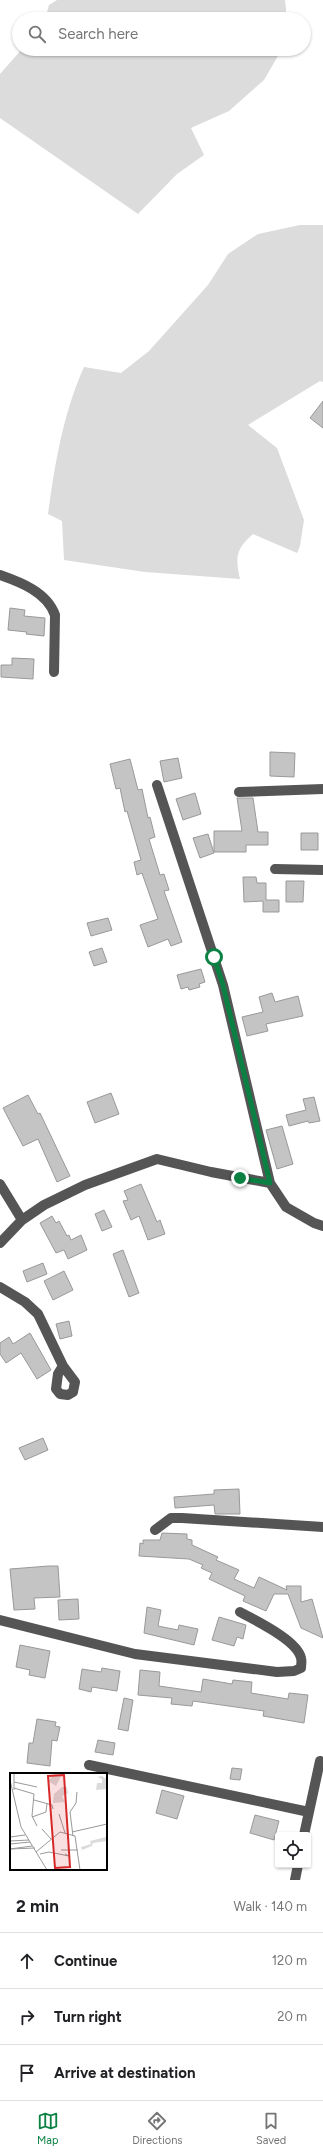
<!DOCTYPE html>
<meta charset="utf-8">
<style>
:root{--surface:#fff;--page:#f6f6f6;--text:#202124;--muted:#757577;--line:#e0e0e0;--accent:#0b8043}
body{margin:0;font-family:Figtree,sans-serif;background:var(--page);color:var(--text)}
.controls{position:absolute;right:12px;bottom:12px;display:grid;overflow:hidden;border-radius:4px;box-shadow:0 1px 3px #0004}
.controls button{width:36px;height:36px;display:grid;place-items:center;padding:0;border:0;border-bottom:1px solid var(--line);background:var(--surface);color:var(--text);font:20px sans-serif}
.stop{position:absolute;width:12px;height:12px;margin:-9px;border:3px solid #0b8043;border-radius:50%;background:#fff}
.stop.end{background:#0b8043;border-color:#fff;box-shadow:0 1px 4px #0008}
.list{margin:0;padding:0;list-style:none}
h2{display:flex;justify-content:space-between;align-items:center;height:52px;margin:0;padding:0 16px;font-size:17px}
h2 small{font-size:13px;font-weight:400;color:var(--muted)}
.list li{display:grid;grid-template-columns:26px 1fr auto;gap:12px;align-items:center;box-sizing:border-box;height:56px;padding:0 16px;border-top:1px solid var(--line)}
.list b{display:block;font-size:15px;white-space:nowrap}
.list em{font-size:13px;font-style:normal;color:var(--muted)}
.icon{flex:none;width:22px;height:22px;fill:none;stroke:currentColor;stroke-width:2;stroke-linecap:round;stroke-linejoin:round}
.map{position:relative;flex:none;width:323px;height:1880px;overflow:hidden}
.search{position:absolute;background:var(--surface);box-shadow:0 1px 3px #0004;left:12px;right:12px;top:12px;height:44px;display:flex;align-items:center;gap:10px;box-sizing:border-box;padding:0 14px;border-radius:22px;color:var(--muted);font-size:15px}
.sheet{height:220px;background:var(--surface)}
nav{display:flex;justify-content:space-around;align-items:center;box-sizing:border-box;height:56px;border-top:1px solid var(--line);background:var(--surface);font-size:11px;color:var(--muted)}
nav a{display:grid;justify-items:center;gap:2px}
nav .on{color:var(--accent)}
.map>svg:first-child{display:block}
</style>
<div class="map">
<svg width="323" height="1880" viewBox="0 0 323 1880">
<rect width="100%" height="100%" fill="#fff"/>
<path fill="#dcdcdc" d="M57,0H285L287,19H45L49,5Z
M22,49H282L264,80L229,111L191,128L204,155L177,174L138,214L0,118V74Z
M300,225H323V382L320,381L248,425L277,448L304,520L300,546L297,553L253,534C236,549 235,557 240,579L145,572L64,560L62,521L48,514C55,463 63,414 84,367L121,373L149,351L208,285L228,254L258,234Z"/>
<path fill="#c4c4c4" stroke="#999" d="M323,401V428L310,418Z
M10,608L25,610L24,616L45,618L44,636L26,634L27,632L8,630Z
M12,658L34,659L33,679L1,677V665H12Z
M270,752L295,753L294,777L270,776Z
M178,758L182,778L164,782L160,761Z
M130,759L138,790L142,789L148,818L150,817L155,837L149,839L160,875L164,874L169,890L164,891L182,942L171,946L168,939L148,947L140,925L158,919L142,873L137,875L134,862L141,860L127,811L125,812L120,788L116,789L110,764Z
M195,793L201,814L183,820L176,799Z
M237,798H253L258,832H268V845H246V852H214V831H242Z
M301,833H318V850H301Z
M208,834L214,853L200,858L193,838Z
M243,877H256L257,883H266V900H279V912H263V901L244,902Z
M286,881H304L303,902H286Z
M108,918L112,930L91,936L87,923Z
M102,948L107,962L94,966L89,952Z
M201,969L205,982L199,984L200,987L189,990L188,987L181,989L177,975Z
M272,993L275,1002L298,996L303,1016L266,1024L268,1031L247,1036L242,1017L263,1012L259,997Z
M111,1093L119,1114L95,1123L87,1102Z
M28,1095L38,1114L40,1113L70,1176L57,1182L38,1139L23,1146L3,1108Z
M314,1097L320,1121L309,1123L308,1121L289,1126L286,1115L306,1110L303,1099Z
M282,1126L293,1164L277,1169L266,1130Z
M141,1184L157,1222L160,1220L165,1234L148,1240L139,1216L131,1220L123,1201L128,1200L124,1191Z
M104,1210L112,1227L102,1231L95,1214Z
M52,1216L56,1223L59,1221L67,1236L69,1235L71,1240L81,1235L87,1250L68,1259L64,1250L56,1253L40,1223Z
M123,1250L139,1293L129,1297L113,1254Z
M43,1263L47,1274L27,1282L23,1271Z
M64,1271L73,1290L53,1300L44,1281Z
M69,1321L72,1336L60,1339L56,1324Z
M30,1333L51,1370L37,1379L21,1353L6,1363L0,1354V1343L9,1337L13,1344Z
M43,1438L48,1450L25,1460L19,1448Z
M239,1489L240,1514H215L214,1505L175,1508L174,1497L214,1494V1490Z
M162,1533L187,1534V1539L192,1540V1545L218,1557L216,1560L239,1570L234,1579L254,1588L259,1577L287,1590L286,1586H301V1602L312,1599L323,1638L301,1628L288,1594H274L266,1611L243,1601L245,1596L209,1579L212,1573L201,1568L203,1565L189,1559L139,1556L140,1543L143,1544V1540H160Z
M49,1566H58L60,1597L34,1598L35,1609L14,1610L10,1569Z
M78,1599L79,1619L59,1620L58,1600Z
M147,1607L161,1610L158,1626L178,1630L179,1625L198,1629L194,1645L144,1633Z
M219,1617L246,1625L243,1639L237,1637L234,1646L212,1640Z
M20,1645L50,1651L45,1678L29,1675L30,1670L16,1667Z
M102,1668L120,1671L117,1691L92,1687L91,1692L79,1689L82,1669L101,1672Z
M140,1670L160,1672L159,1686L201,1692L203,1679L232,1684L233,1680L252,1682L251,1693L288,1699L289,1693L308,1695L304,1723L263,1716L264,1711L193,1701L192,1706L171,1704L172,1698L138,1695Z
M124,1698L133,1700L128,1731L118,1729Z
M37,1719L56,1722L55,1726L60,1727L57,1741L52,1740L50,1766L27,1763L29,1743H33Z
M98,1740L115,1743L113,1755L95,1752Z
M232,1768L242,1769L240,1780L230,1779Z
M162,1790L184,1796L177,1819L156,1813Z
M255,1815L279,1821L274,1840L250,1833Z"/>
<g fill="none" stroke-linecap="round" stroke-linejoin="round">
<path stroke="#555" stroke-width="10" d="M0,575C20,582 47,592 55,615L54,672
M157,785L223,985L270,1183
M239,792L323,789
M275,869L323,870
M0,1184L22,1220
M0,1243L22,1220L44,1205L85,1185L157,1159L211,1172L270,1183L286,1207L314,1223L323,1226
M0,1287L25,1302L38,1314L63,1366
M63,1366L75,1382L73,1392L68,1395L60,1394L56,1389L58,1374Z
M155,1530L171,1518H182L323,1527
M0,1620L135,1654L277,1672L294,1671L301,1668C301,1665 302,1661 301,1658C297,1640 256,1621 240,1612
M89,1765L309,1812
M304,1835L320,1761
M295,1880L298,1865"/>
</g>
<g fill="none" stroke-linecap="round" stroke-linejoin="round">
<path stroke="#0b8043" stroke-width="5" d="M214,957L223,985L270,1183L240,1178"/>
</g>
<g transform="translate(10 1773)">
<rect width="97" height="97" fill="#fff"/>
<path d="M45,0L56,1H52L46,13L38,8ZM92,3L97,6V16L86,17L87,10H92V6L87,4ZM52,14H57L58,20L52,23L55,29L43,30L44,21ZM96,64L97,68L83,70L82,73L72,77L71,74L81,71L80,68Z" fill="#dcdcdc"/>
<path fill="none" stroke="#999" stroke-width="1" d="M0,7L11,54L37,97M4,9L27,14M4,15L24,21L22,43L27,53M4,17V0M24,27L42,32L43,36M49,41L55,60M22,44L36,39L37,30M32,56L41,66M62,59L97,51M63,63L60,39L66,30L67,19M0,64L15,62M0,68L19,67M0,71L20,69M0,76L25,75M0,76L22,73M51,77H68M26,79L50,59L65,63L70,97M30,81L39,79L59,83L55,81"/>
<path fill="#d62828" fill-opacity="0.15" stroke="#d62828" stroke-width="2" d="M54,2L60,94L45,95L38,3Z"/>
<rect width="97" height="97" fill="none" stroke="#000" stroke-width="2"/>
</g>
</svg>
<div class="controls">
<button><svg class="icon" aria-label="locate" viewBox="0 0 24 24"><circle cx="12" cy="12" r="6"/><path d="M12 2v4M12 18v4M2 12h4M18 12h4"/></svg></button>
</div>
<div class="stop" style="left:214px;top:957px"></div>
<div class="stop end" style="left:240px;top:1178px"></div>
<div class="search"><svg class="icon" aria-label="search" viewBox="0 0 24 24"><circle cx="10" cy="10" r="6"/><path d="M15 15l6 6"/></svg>Search here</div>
</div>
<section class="sheet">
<h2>2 min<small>Walk · 140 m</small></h2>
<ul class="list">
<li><svg class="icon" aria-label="ahead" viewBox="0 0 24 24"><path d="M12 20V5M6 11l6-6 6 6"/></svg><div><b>Continue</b></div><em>120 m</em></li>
<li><svg class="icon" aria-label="right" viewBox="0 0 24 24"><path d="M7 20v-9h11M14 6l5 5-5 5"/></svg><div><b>Turn right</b></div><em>20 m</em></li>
<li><svg class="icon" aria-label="arrive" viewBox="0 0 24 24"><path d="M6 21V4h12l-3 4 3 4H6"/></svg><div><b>Arrive at destination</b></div></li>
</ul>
</section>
<nav>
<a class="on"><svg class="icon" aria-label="map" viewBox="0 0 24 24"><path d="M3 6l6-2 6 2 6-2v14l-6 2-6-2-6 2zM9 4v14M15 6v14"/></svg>Map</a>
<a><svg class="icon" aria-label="directions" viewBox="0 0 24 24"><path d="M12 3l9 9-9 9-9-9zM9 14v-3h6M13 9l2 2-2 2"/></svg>Directions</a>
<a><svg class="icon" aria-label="saved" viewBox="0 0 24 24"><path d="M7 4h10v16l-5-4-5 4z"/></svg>Saved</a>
</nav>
